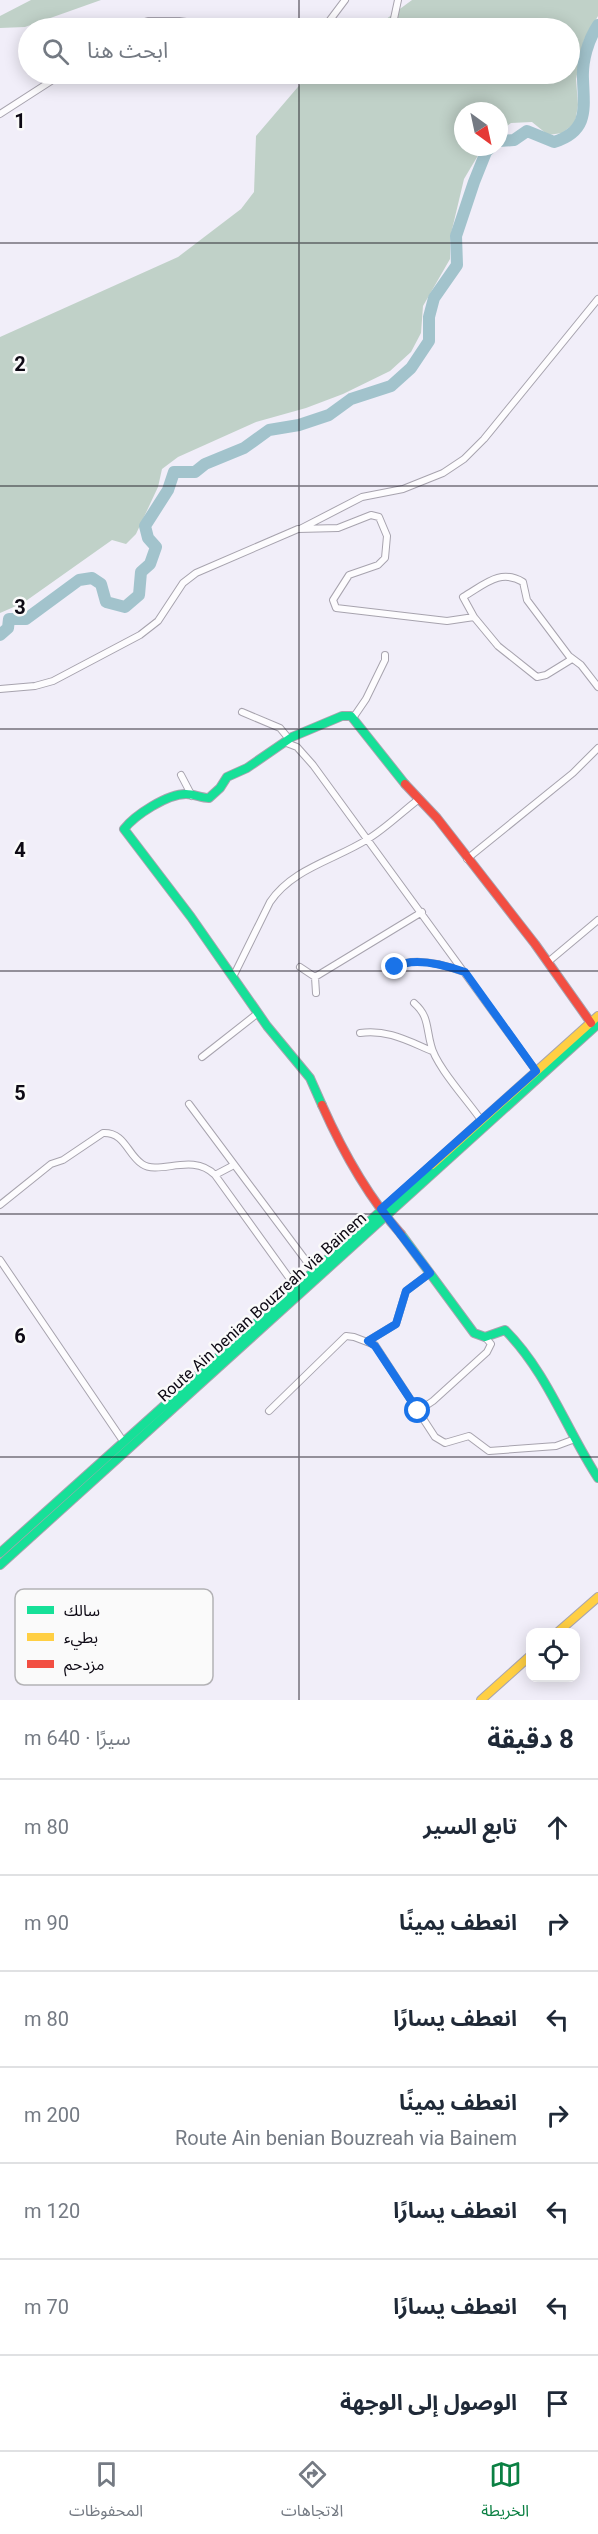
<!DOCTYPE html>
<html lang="ar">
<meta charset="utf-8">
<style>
:root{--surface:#fff;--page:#f2f2f3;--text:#1f2937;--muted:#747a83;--line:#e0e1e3;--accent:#0b8043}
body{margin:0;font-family:Roboto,"Noto Sans Arabic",sans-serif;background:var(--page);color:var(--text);direction:rtl}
.controls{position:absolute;right:18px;bottom:18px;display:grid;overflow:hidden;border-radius:12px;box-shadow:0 3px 15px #0003}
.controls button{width:54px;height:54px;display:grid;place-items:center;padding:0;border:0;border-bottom:2px solid var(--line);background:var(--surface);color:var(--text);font:30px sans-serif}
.compass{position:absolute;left:454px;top:102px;width:54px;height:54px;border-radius:50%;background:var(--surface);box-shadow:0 3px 15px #0003;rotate:147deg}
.stop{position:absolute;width:18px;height:18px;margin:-14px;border:4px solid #1a73e8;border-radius:50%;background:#fff}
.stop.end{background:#1a73e8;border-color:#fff;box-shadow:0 2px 6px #0008}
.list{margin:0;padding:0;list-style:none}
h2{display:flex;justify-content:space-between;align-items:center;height:78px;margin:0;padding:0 24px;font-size:26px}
h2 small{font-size:20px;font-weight:400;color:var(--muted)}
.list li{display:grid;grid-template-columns:39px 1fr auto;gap:18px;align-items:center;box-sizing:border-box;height:96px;padding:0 24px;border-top:2px solid var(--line)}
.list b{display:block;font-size:22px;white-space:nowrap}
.list p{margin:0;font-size:20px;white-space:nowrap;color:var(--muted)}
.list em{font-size:20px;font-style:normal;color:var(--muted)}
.icon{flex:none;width:33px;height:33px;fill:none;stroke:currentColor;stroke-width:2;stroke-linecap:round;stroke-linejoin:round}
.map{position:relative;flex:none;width:598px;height:1700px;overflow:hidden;direction:ltr}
.search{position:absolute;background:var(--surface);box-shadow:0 3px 15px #0003;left:18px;right:18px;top:18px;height:66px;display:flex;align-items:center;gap:15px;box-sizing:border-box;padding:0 21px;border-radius:33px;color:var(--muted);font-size:22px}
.sheet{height:750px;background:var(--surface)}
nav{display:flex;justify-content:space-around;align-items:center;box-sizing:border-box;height:84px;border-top:2px solid var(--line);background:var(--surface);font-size:16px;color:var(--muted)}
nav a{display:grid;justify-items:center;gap:3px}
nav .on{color:var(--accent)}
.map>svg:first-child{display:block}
</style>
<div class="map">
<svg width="598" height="1700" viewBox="0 0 598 1700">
<rect width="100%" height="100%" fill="#f1eef9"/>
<path fill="#c0d1c8" d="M31,0H101L25,27L0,28V16Z
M412,0H598V16L584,40L576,79L578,105L575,123L562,133L548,135L532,122L511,123L499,132V111H463V147H483L464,179L450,238V259L423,306L421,333L411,352L390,371L343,394L306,408L256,422L178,457L162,469L158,487L136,534L126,544L112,540L23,603L0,613V337L178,257L241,209L254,192L256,136L309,74H570V28H374Z"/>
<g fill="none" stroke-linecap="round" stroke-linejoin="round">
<path stroke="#a2c3cc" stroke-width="12" d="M499,141L514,140L527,131L554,142C589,131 584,109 583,79C582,61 588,40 598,25
M0,635L8,628L9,619H26L79,580L92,578L101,584L106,602L125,607L139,595L141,572L150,564L156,547L148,538L145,526L168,490L174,472H195L205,464L244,448L269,430L299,425L329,415L351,399L391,386L411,368L429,341V317L434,298L457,265L456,236L474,182L486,152L491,147"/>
<g stroke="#a7a3ae" stroke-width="8">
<path id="street" d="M124,28L148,21H179L230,28
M324,28L345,0
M392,28L398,0
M0,114L62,74
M302,528L362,497L403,489L443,473L464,459L484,439L598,299
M474,617L463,597C484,585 500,568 523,582L527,600L569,656L581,665L598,687
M0,689L35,686L53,681L140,635L158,621L183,583L196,573L298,529L338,528L371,515L379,517L387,536L385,558L378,565L349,575L333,600L336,608L447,621L474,617L498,646L537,677L546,675L572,659
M242,712L280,728L289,739
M353,718L366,699L385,660V655
M284,742L297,747L313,765L536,1071
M181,775L192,796
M467,859L573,773L598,748
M548,962L598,920
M300,967L315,977L316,993
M395,967C414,956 445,965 464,972
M233,977L270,902C293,868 335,860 368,839C386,828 402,812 419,799
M315,977L422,912
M414,1003C429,1016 426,1027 431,1045C435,1065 468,1101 481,1120
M360,1033C387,1029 408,1041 432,1051
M202,1057L258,1013
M189,1104L313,1270
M215,1175L295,1286
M0,1205L51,1164L63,1160L103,1133C125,1132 127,1154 142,1164C159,1176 192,1152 215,1175L234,1165
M0,1260L123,1441
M368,1341L396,1324L406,1291L430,1273
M269,1411L346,1336L354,1337L375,1345L435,1437L445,1443L469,1436L489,1451L556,1446L575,1439
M418,1411L433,1401L487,1352L491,1344L485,1337"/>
</g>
<g stroke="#a7a3ae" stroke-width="10">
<path id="fast" d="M322,1105L310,1078L267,1026L191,917L124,829C135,815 167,794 186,794C194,794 201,798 209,798L220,788L227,777L247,768L292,737L342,716H351L405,784
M401,1234L474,1333L485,1337L505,1330C547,1372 566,1429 598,1478
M0,1553L432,1165
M0,1565L598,1024"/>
</g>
<g stroke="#a7a3ae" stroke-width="10">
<path id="slow" d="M432,1165L598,1016
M558,1632L598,1597
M481,1700L530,1656"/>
</g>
<g stroke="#a7a3ae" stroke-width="10">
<path id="jam" d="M405,784L437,818L535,944L591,1023
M322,1105C342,1150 368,1197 401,1234"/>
</g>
<use href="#street" stroke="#fdfcfe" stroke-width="6"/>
<use href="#fast" stroke="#16e098" stroke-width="8"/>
<use href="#slow" stroke="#ffcf43" stroke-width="8"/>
<use href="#jam" stroke="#f24e42" stroke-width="8"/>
</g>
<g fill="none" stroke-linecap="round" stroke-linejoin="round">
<path stroke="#1a73e8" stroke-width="8" d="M395,967C414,956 445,965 465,972L536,1071L381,1209L430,1273L406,1291L396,1324L368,1341L375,1346L418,1411"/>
</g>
<path fill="none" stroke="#0d0914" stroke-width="1.5" stroke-opacity="0.55" d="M299,0V28M299,74V1700M0,243H598M0,486H598M0,729H598M0,971H598M0,1214H598M0,1457H598"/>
<g text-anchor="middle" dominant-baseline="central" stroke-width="5" stroke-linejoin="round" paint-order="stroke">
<g font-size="16" fill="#0d0914" stroke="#fafafa">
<text transform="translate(262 1307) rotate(-42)">Route Ain benian Bouzreah via Bainem</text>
</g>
</g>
<rect x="15" y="1589" width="198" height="96" rx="9" fill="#fafafa" stroke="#b3b2b5" stroke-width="1.5"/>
<rect x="27" y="1606" width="27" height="8" fill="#16e098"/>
<rect x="27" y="1633" width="27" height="8" fill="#ffcf43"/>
<rect x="27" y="1660" width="27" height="8" fill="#f24e42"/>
<g font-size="16" fill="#0d0914">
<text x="64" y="1616">سالك</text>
<text x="64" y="1643">بطيء</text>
<text x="64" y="1670">مزدحم</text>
</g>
<g font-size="20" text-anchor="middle" font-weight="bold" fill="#0d0914" stroke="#fafafa" stroke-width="5" stroke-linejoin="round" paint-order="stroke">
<text x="20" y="128">1</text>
<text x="20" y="371">2</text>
<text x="20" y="614">3</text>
<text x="20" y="857">4</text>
<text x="20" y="1100">5</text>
<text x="20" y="1343">6</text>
</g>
</svg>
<div class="controls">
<button><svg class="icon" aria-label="locate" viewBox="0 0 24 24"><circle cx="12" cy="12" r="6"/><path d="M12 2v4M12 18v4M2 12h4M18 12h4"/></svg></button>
</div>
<svg class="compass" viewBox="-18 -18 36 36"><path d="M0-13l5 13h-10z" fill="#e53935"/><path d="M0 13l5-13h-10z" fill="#747a83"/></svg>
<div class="stop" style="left:418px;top:1411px"></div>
<div class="stop end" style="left:395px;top:967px"></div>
<div class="search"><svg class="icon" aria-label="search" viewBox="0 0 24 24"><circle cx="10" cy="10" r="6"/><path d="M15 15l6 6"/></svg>ابحث هنا</div>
</div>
<section class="sheet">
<h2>8 دقيقة<small>سيرًا · 640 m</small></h2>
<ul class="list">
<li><svg class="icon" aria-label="ahead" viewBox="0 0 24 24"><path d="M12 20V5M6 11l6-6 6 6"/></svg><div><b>تابع السير</b></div><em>80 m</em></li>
<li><svg class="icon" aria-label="right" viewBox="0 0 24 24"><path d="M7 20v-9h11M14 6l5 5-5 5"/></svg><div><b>انعطف يمينًا</b></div><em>90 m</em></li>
<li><svg class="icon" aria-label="left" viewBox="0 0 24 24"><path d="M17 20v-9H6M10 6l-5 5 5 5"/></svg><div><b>انعطف يسارًا</b></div><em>80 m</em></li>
<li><svg class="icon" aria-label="right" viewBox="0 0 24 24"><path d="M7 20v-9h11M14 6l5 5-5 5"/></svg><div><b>انعطف يمينًا</b><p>Route Ain benian Bouzreah via Bainem</p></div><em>200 m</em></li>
<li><svg class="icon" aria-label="left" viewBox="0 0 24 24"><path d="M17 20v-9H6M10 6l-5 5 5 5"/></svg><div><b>انعطف يسارًا</b></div><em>120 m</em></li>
<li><svg class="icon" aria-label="left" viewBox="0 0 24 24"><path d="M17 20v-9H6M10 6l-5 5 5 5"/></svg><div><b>انعطف يسارًا</b></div><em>70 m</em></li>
<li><svg class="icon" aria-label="arrive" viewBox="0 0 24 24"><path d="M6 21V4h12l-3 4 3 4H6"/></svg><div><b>الوصول إلى الوجهة</b></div></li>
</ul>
</section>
<nav>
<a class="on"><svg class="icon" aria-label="map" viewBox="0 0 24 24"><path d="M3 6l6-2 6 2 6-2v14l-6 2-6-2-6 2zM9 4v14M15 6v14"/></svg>الخريطة</a>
<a><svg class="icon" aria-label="directions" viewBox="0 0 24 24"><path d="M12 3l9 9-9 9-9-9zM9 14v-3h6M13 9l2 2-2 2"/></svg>الاتجاهات</a>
<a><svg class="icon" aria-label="saved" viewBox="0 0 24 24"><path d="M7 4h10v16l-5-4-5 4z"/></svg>المحفوظات</a>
</nav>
